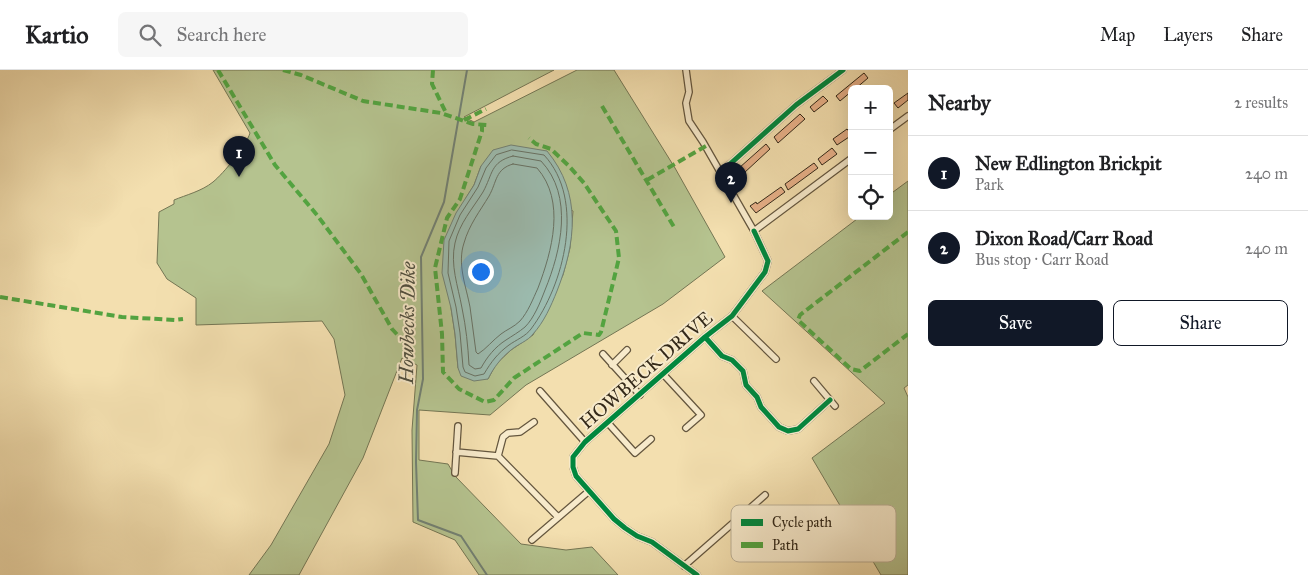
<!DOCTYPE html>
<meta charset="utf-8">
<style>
:root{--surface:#fff;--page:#f6f6f6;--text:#202124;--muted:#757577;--line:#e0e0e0;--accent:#111827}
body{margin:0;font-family:"IM FELL Great Primer",serif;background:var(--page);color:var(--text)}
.controls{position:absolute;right:15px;top:15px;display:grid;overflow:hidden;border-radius:8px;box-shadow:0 5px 20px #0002}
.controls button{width:45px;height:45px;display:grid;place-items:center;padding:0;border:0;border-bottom:1px solid var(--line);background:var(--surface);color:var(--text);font:25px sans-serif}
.you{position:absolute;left:480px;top:201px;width:18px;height:18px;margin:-12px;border:4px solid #fff;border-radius:50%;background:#1a73e8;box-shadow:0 0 0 8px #1a73e833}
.badge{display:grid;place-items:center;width:32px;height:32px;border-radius:50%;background:var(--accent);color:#fff;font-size:16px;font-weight:700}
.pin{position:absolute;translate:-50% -41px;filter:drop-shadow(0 1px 2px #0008)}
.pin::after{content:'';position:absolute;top:26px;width:18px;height:15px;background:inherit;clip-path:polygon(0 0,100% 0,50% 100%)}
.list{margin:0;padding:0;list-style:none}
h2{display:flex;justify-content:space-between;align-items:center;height:65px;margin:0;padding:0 20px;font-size:21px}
h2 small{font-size:16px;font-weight:400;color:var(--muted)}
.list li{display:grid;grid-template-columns:32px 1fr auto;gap:15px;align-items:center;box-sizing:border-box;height:75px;padding:0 20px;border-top:1px solid var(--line)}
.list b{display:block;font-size:19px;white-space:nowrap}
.list p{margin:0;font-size:16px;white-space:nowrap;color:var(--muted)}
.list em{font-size:16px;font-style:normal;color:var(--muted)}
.actions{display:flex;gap:10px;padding:15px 20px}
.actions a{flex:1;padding:11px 0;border:1px solid var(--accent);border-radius:8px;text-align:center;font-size:18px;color:var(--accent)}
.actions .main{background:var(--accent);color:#fff}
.icon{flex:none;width:28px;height:28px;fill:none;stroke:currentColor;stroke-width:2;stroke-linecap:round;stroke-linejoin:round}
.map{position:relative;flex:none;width:908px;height:505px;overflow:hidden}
header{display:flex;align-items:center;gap:30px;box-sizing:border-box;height:70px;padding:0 25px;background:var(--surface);border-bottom:1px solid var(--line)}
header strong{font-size:24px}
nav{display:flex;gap:28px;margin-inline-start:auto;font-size:18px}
.search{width:350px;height:45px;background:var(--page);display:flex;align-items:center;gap:12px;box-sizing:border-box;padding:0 18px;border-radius:8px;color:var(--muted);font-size:19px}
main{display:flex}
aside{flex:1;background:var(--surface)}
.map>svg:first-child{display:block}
</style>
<header>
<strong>Kartio</strong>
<div class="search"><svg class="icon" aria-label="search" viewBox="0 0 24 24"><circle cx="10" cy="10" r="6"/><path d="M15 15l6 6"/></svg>Search here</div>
<nav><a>Map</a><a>Layers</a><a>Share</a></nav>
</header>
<main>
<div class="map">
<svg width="908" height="505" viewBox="0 0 908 505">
<rect width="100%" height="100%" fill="#f3dfaf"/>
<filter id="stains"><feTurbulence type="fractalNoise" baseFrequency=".004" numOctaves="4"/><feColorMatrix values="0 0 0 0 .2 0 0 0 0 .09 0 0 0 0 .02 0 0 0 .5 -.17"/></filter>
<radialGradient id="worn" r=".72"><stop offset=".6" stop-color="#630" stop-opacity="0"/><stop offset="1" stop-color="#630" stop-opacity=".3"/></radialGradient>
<path fill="#b5c38f" stroke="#747654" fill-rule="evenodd" d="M213,0H554L464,47L474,52L577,0H614L675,98L725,187L663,234L526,315L490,345L419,340V390L448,394L455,406L521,474L566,480L592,477L618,505H479L455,470L413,452L412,360L417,295L402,288L363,388L299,505H249L271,475L329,374L345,325L334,269L322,251L196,255V228L167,209L157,193L159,142L174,134V130C186,125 202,121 213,112C224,103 246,76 250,63ZM481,96L573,141L570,178L563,205L533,265L511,280L496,294L488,309L458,298L455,264L451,238L466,128L474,115Z
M908,111V315L904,318L908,327V505H881L812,388L885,333L762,221L861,146H889V125Z"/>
<path fill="#9cbcb0" stroke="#728174" d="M511,75L547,81C582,123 576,173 557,221C551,236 544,252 533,264C528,271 518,274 511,280C501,288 494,297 488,309L474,311L461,306L458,298L455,264L451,238L442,203L444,170L456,143L474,115L481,96L493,80Z"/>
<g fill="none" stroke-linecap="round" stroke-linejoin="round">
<path stroke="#687264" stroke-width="1" d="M512,80L544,85C586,130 564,215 531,259C526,266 516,270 509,275C498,283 491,292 484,304L475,306L465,302L463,297L460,263L456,237L448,203L449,171L460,145L478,117L486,98L496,85Z
M513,86L541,91C574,126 561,181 545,220C540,233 534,248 525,257C519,262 512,266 506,270C495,277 487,287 481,298L475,299L469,295C468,276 466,257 462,238C458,216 450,195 455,173C459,154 473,138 483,122C493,104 490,92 513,86Z
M513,94L537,98C566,131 552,181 538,218C533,229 528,242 520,251C514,257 506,260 501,264C493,270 486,279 478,284L476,282C474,267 472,252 470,237C466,216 457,194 464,173C469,155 480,141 489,126C497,112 495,99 513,94Z"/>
<path stroke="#728174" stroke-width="2" d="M467,0L444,132L421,187L423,309L417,340L416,392L418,450L461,466L487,505"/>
</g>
<path fill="#e7b088" stroke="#342919" d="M864,3L868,8L855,19H852V21L840,31L836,26Z
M908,23V30L898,38L894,33Z
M823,26L828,31L814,42L810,37Z
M800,44L805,49L778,73L774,67Z
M847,59L852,65L837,75L833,69Z
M766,74L770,79L744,103L739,98Z
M832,78L837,84L822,95L818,89Z
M814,93L818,98L788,120L785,114Z
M781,117L785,122L756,143L750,136L756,132L757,134Z"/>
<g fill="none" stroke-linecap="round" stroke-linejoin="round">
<g stroke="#64563e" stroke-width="8">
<path id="minor" d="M686,0L689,22L686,33L689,51L703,72L754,161L852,88
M889,60L908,46
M720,103L796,35L843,0
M732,246L776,289
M705,267L722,286L732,290L743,301L746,315L757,327L761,337L779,357L788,361L798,359L830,330
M603,284L640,325
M612,295L627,280
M664,305L701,345L686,358
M814,311L835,336
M540,321L585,372
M608,353L635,383L651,369
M456,382L498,386L558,447
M498,386L503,367L508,363L520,362L534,352
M455,403L458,356
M532,470L589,421
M684,496L765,425
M697,505L652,472L637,466L625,458L614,449L576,406L573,397V387L585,372L705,267L732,246L765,202L768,191L754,161"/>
</g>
<use href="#minor" stroke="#f7eacb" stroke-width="5.5"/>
<path stroke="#53a340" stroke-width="4" stroke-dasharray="8 4" stroke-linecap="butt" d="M218,0L275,95L317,145L361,204L392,259L406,274L412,285
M283,0L301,5L363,31L441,43L473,54L487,55
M433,0L432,14L447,45
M602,36L674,157
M464,50L486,39
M482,54V61L460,129L447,148L435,198L442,264L443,302L459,319L485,332L494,330L514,308L583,263L599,265L601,262L619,188L616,161L584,113L569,96L551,79L536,74L529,68
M647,110L706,76
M908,162L800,245L798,250L851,299L860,301L908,264
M0,227L122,247L175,250L183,249"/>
<g stroke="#f7eacb" stroke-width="8">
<path id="cycleway" d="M720,103L796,35L843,0
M705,267L722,286L732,290L743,301L746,315L757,327L761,337L779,357L788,361L798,359L830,330
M697,505L652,472L637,466L625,458L614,449L576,406L573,397V387L585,372L705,267L732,246L765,202L768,191L754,161"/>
</g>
<use href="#cycleway" stroke="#00873e" stroke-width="5"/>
</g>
<g text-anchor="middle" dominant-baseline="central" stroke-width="4" stroke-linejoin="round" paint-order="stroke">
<g font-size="19" fill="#342919" stroke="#f7eacb">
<text transform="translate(646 300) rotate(-41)">HOWBECK DRIVE</text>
</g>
<g font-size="20" font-style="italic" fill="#4e4e3f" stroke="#f7eacb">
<text transform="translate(407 253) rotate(-89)">Howbecks Dike</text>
</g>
</g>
<rect x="731" y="435" width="165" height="57" rx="8" fill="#f7eacb" stroke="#bcb096" stroke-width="1"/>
<rect x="741" y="449" width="22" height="7" fill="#00873e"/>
<rect x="741" y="472" width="22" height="6" fill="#53a340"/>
<g font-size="14" fill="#342919">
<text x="772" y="457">Cycle path</text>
<text x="772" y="480">Path</text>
</g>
<rect width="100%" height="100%" filter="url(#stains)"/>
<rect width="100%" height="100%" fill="url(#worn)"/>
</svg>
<div class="controls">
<button>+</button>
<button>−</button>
<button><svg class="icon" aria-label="locate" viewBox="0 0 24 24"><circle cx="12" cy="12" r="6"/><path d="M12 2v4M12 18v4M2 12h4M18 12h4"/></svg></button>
</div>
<div class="you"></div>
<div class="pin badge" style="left:239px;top:107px">1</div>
<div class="pin badge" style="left:731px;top:133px">2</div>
</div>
<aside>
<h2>Nearby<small>2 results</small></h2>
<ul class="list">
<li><span class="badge">1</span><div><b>New Edlington Brickpit</b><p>Park</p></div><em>240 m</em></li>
<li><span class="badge">2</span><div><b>Dixon Road/Carr Road</b><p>Bus stop · Carr Road</p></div><em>240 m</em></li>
</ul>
<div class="actions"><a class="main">Save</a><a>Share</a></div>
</aside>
</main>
